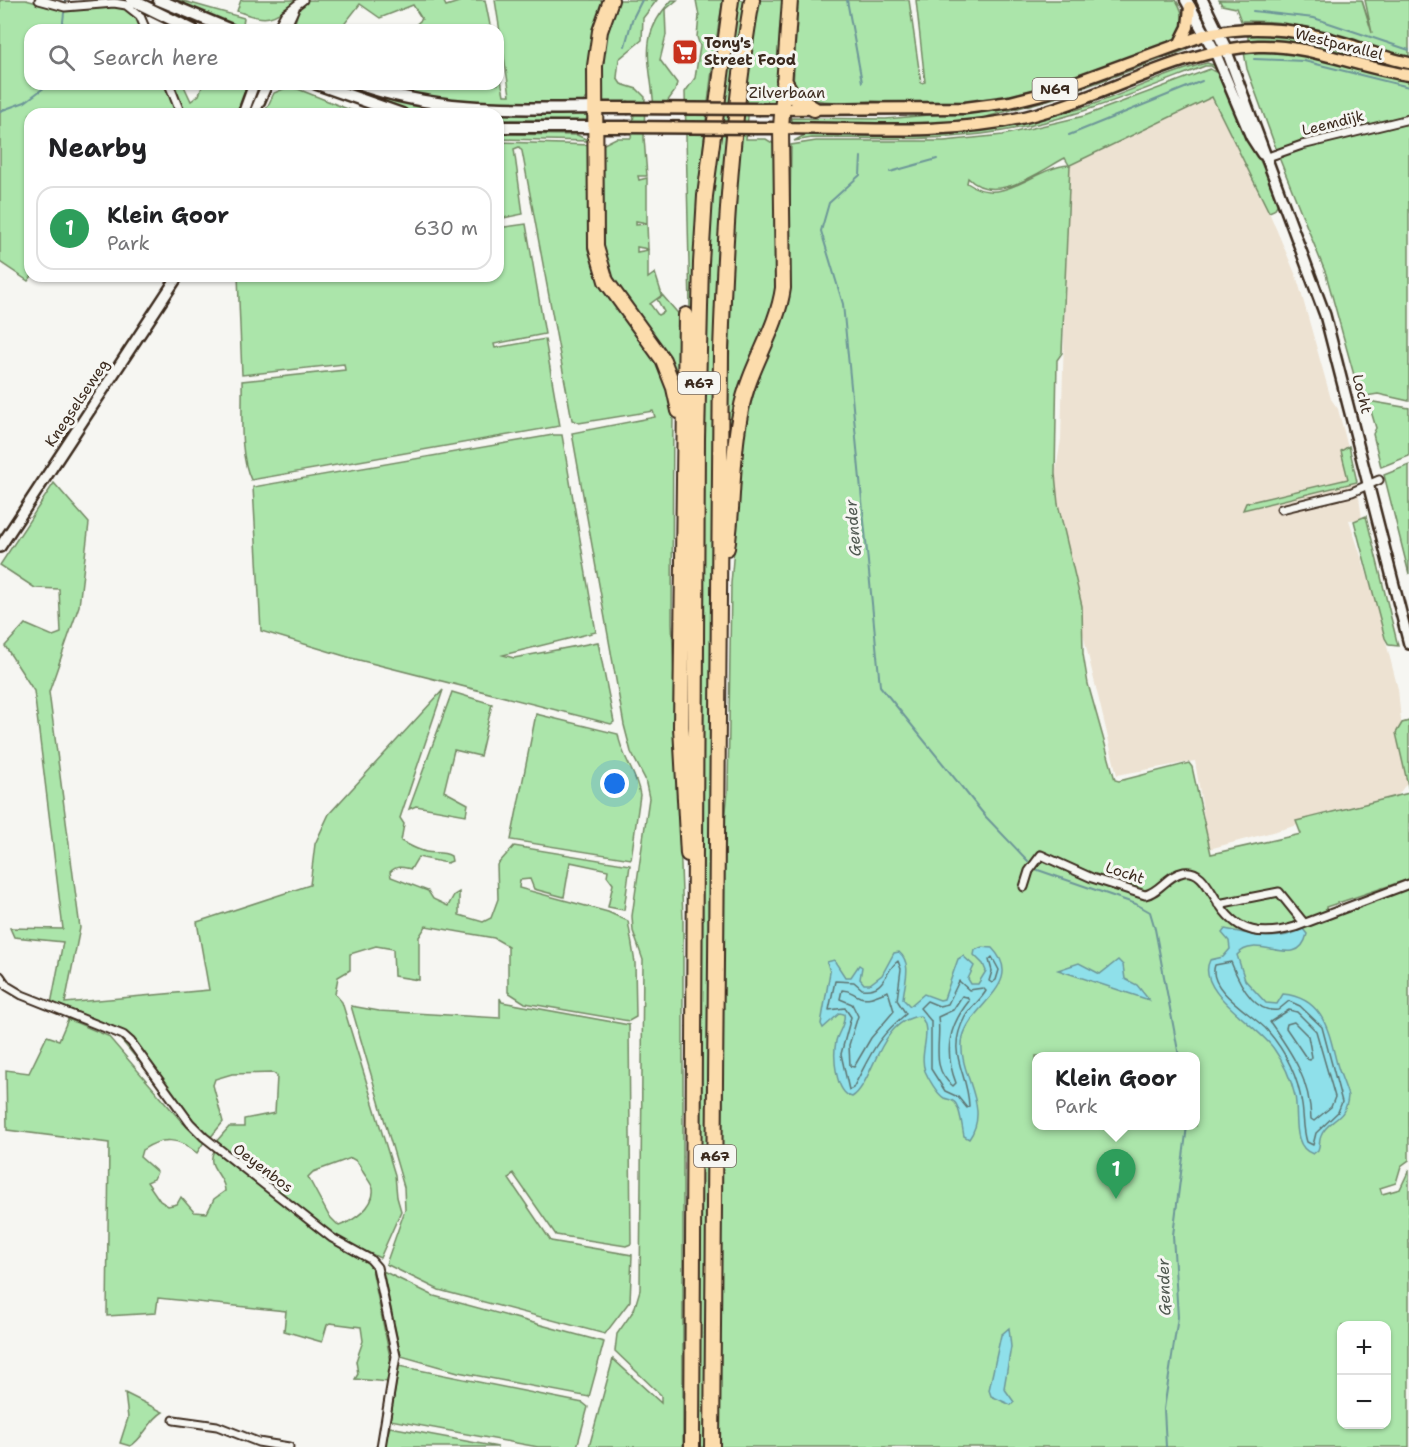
<!DOCTYPE html>
<meta charset="utf-8">
<style>
:root{--surface:#fff;--page:#f2f2f2;--text:#202124;--muted:#757577;--line:#e0e0e0;--accent:#c8321e}
body{margin:0;font-family:"Shantell Sans",sans-serif;background:var(--page);color:var(--text)}
.controls{position:absolute;right:18px;bottom:18px;display:grid;overflow:hidden;border-radius:12px;box-shadow:0 2px 4px #0004}
.controls button{width:54px;height:54px;display:grid;place-items:center;padding:0;border:0;border-bottom:2px solid var(--line);background:var(--surface);color:var(--text);font:30px sans-serif}
.you{position:absolute;left:615px;top:784px;width:21px;height:21px;margin:-15px;border:4px solid #fff;border-radius:50%;background:#1a73e8;box-shadow:0 0 0 9px #1a73e833}
.badge{display:grid;place-items:center;width:39px;height:39px;border-radius:50%;background:var(--accent);color:#fff;font-size:20px;font-weight:700}
.pin{position:absolute;translate:-50% -50px;filter:drop-shadow(0 2px 3px #0008)}
.pin::after{content:'';position:absolute;top:32px;width:21px;height:18px;background:inherit;clip-path:polygon(0 0,100% 0,50% 100%)}
.popup{position:absolute;left:1032px;top:1052px;width:168px;height:78px;box-sizing:border-box;display:grid;place-content:center;border-radius:12px;background:var(--surface);filter:drop-shadow(0 2px 4px #0005);font-size:20px;white-space:nowrap;color:var(--muted)}
.popup b{font-size:22px;color:var(--text)}
.popup::after{content:'';position:absolute;left:50%;top:100%;margin-left:-12px;border:12px solid transparent;border-top-color:var(--surface)}
.list{margin:0;padding:0;list-style:none}
h2{display:flex;justify-content:space-between;align-items:center;height:78px;margin:0;padding:0 24px;font-size:26px}
h2 small{font-size:20px;font-weight:400;color:var(--muted)}
.list li{display:grid;grid-template-columns:39px 1fr auto;gap:18px;align-items:center;box-sizing:border-box;height:84px;margin:0 12px 12px;padding:0 12px;border:2px solid var(--line);border-radius:18px}
.list b{display:block;font-size:22px;white-space:nowrap}
.list p{margin:0;font-size:20px;white-space:nowrap;color:var(--muted)}
.list em{font-size:20px;font-style:normal;color:var(--muted)}
.icon{flex:none;width:33px;height:33px;fill:none;stroke:currentColor;stroke-width:2;stroke-linecap:round;stroke-linejoin:round}
.map{position:relative;flex:none;width:1409px;height:1447px;overflow:hidden}
.search{position:absolute;background:var(--surface);box-shadow:0 2px 4px #0004;left:24px;top:24px;width:480px;height:66px;display:flex;align-items:center;gap:15px;box-sizing:border-box;padding:0 21px;border-radius:18px;color:var(--muted);font-size:22px}
.panel{position:absolute;background:var(--surface);box-shadow:0 2px 4px #0004;left:24px;top:108px;width:480px;height:174px;border-radius:18px}
.map>svg:first-child{display:block}
</style>
<div class="map">
<svg width="1409" height="1447" viewBox="0 0 1409 1447">
<rect width="100%" height="100%" fill="#f6f6f2"/>
<filter id="ink" filterUnits="userSpaceOnUse"><feTurbulence type="fractalNoise" baseFrequency=".0167" numOctaves="2"/><feDisplacementMap in="SourceGraphic" scale="12" xChannelSelector="R" yChannelSelector="G"/><feConvolveMatrix kernelMatrix="1 2 1 2 8 2 1 2 1" color-interpolation-filters="sRGB"/></filter>
<g filter="url(#ink)">
<path fill="#ede2d2" d="M1212,97L1269,212L1297,278L1331,399L1338,409L1357,482L1362,519L1349,520L1373,592L1398,689L1407,783L1395,799L1209,849L1195,761L1117,775L1051,501L1061,439L1069,165Z"/>
<path fill="#abe5aa" stroke="#738864" stroke-width="1.5" fill-rule="evenodd" d="M0,0H26L63,10L118,6L128,10L140,20L144,30H30V84H166L179,114H30L32,276L28,281L0,262Z
M164,0H180L244,18L242,30Z
M241,0H298C272,19 268,23 237,11Z
M306,0H443L446,6L465,0H485L491,30H410L422,19L413,5L380,18L360,4L342,27L346,30H289V27H294L299,8Z
M495,0H607L588,97L580,105L445,102L369,84H498V65L504,95H510Z
M619,0H657L643,18L642,40L619,59L617,78L621,84L637,89L645,97L644,138L647,176H638L639,180L647,178V223L636,221V225L647,224L648,249L637,247V252L648,250V278L655,273L662,295L650,304L658,315L664,312L657,299L663,296L682,318V402L662,348L617,291L606,264L602,246V145L616,138H631L635,106L602,103L604,43Z
M672,0H677L665,10L666,35L660,60L677,83L675,91L659,113L654,109C651,62 636,37 672,0Z
M696,0H723C702,116 696,232 691,350L685,92L695,78L700,46L697,37L699,16Z
M735,0H746L729,119L708,1447H697L704,352L710,196Z
M758,0H786L780,107L749,106L746,139H766L774,144L779,291L752,366L726,511L732,229L743,97Z
M798,0H909L921,83L925,82L916,0H1176C1186,16 1186,31 1170,43C1100,68 1031,99 956,106C928,108 898,101 870,101C845,101 810,108 793,86Z
M1219,0H1362L1372,33L1365,0H1409V60C1346,42 1310,19 1241,21L1236,8L1222,5Z
M1248,35C1303,34 1356,53 1409,67V73L1314,47L1248,43Z
M1184,45L1186,50L1055,98L961,124L791,126V118L886,119L1002,108Z
M1288,51L1409,77V116L1277,151L1247,69L1244,52Z
M1207,63L1217,66L1219,72L1211,66H1205C1132,94 1060,125 982,134C926,141 869,138 812,138L794,141L803,136L815,133C907,134 990,135 1079,109C1122,96 1164,73 1207,63Z
M1210,69L1221,75L1279,202L1274,210L1269,212L1212,97L1070,165L1062,353L1057,360L1055,474L1058,504L1082,606L1083,654L1088,684L1115,780L1119,781L1189,763L1192,767L1211,854L1301,834L1296,821L1409,793V879L1326,907L1328,917L1409,887V1160L1401,1166L1396,1183L1380,1188L1382,1194L1400,1189L1409,1170V1447H719L722,931L724,831L728,791L731,584L744,427L789,273L791,145L816,141H944L1003,135L1084,116ZM1065,158L1069,165C1032,168 1004,208 967,183L968,178C995,206 1040,171 1065,158ZM1036,1056H1196V1126H1036ZM1342,1326H1386V1424H1342Z
M172,84H183L191,101L199,95L203,84H238L249,90L241,114H184Z
M327,84C362,84 396,102 430,107C482,115 535,113 587,113V121L498,120V114H415L385,106Z
M288,87L298,89L360,114H264L274,93Z
M1401,123L1409,126V401L1378,394L1360,397L1326,274L1278,155Z
M498,134L577,135L590,141L498,139Z
M498,142L592,145C591,188 583,236 598,277L659,361L673,405L672,622L683,920V1447H589L613,1359L661,1403V1395L615,1351L617,1334L634,1310L640,1290L643,960L633,931L632,916L649,798L645,779L631,752L624,725L572,433L655,417L653,411L579,423L572,420L522,151L519,147L514,149L523,214L498,219Z
M526,224L545,334L494,344L495,348L545,339L560,426L251,480C238,452 243,411 242,381L345,370L344,364L242,375L238,276H498V228Z
M1368,401L1409,408V456L1381,467L1373,434L1376,428Z
M553,435H562L596,632L503,655L514,658L598,642L614,722L611,724L351,658L261,631L253,487Z
M1349,446L1357,482L1243,510L1246,503L1348,479L1341,451Z
M1409,465V574L1384,475Z
M54,483L89,523L79,606L49,692L80,928L65,1003L209,990L197,922L310,885L315,844L329,814L443,690L400,818L404,824L401,841C409,845 417,850 426,852C435,854 442,851 451,856L452,861L447,863L418,857L411,869C402,867 397,865 390,872L391,877L428,891L433,899L448,906L454,895L459,892V915L483,922L491,918L498,899L497,865L514,846L630,865L624,910L608,907L613,884L607,876L608,870L570,862L564,897L534,889L530,879L520,880L519,888L608,912L628,921L635,963L636,1017L629,1021L525,1003L508,992V946L494,938L426,926L419,937V980L394,976L393,949L376,946L350,954V970L338,977L335,994L342,1002L395,1175L397,1197L401,1211L380,1258L333,1236L215,1143L229,1127H244V1119L275,1113L277,1076L273,1073L232,1074L215,1079L213,1085L223,1122L210,1138L157,1083L112,1029L51,1004L63,942L14,937L10,928L63,929L34,691L5,646L25,624L53,636L61,633L59,589L35,588L0,565ZM351,1158C358,1161 360,1166 363,1172C366,1177 372,1184 373,1189C375,1207 353,1221 339,1226L329,1216L308,1177L313,1172Z
M1366,516L1398,646L1389,645L1385,638L1354,521Z
M452,692L492,704L480,756L454,750L444,791L468,804L466,815L416,806L409,809Z
M536,714L618,734C621,756 637,773 640,795L631,859L511,840Z
M1409,721V790L1396,733L1402,723Z
M500,998L502,1002L629,1025L631,1244L626,1246L556,1235L513,1173L509,1179L551,1241L632,1255L630,1301L605,1334L439,1290L386,1264L405,1210L404,1187L351,1006L379,1011L500,1018Z
M68,1019L108,1036L182,1122L204,1142L197,1153C179,1138 163,1136 142,1150L140,1157L157,1172L154,1179L147,1182L160,1201L168,1206L177,1204L181,1197L194,1212L207,1213L214,1199L225,1191C225,1175 205,1167 214,1151L314,1228L371,1264L392,1367L389,1382L355,1379L358,1374L356,1361L363,1341L361,1327L330,1323L327,1325L322,1342L284,1331L286,1311L158,1298L156,1313L107,1316L109,1143L7,1130L6,1070L29,1073L47,1036L59,1040Z
M383,1271L434,1296L604,1342L589,1397L458,1372L401,1356Z
M399,1366L583,1403L588,1407L577,1447H538L390,1420Z
M125,1393L163,1412C149,1420 142,1441 130,1446L120,1443L128,1418Z
M390,1427L498,1447H383Z"/>
<path fill="#8fe0ea" stroke="#6d9798" stroke-width="1.5" d="M1225,929C1254,935 1275,943 1303,929L1307,934C1298,973 1257,931 1237,955L1245,980L1266,1003L1277,1004L1283,994C1325,998 1329,1034 1337,1064C1340,1075 1345,1085 1348,1096C1346,1122 1328,1118 1321,1136C1319,1140 1320,1146 1318,1150L1313,1154C1291,1147 1299,1114 1295,1096C1291,1079 1284,1063 1274,1049C1259,1026 1194,991 1210,960L1223,957L1230,949L1229,941L1222,933Z
M982,947L992,948C1026,983 972,1003 963,1037C955,1071 993,1106 969,1139L964,1136C962,1127 961,1112 956,1104C953,1099 949,1100 944,1098C937,1094 928,1078 925,1071C918,1052 934,1031 920,1016C878,1020 874,1083 852,1097C835,1093 833,1056 836,1041C838,1032 846,1024 844,1014L840,1013L823,1028L821,1024L830,972L827,962L834,960L845,977H851L859,965L862,967L860,979L864,984H870L882,975L894,953L899,952C913,964 904,984 903,999L910,1006L924,994L940,1000L944,999L958,959L963,956L974,966L968,979L971,984H978L986,971L983,964L974,955L975,950Z
M1118,960L1123,965L1125,979L1137,985L1149,1000L1058,970L1079,963L1100,974Z
M1009,1328L1011,1347L1004,1388L1014,1402L1011,1405L991,1396L989,1390L1001,1335Z"/>
<g fill="none" stroke-linecap="round" stroke-linejoin="round">
<path stroke="#5d7370" stroke-width="1.5" d="M992,957L999,970L996,980L992,983L989,981L992,971L989,960Z
M898,961L901,969L897,1000L906,1014C875,1039 871,1055 853,1088L849,1090L841,1054L851,1017L845,1008L829,1010L835,981L854,982L862,989C886,992 884,971 898,961Z
M1231,962C1238,980 1253,1014 1278,1010L1289,1001L1300,1006L1322,1027L1342,1102L1338,1112L1316,1133L1313,1145L1307,1142C1303,1129 1304,1118 1302,1105C1298,1076 1286,1052 1267,1030C1254,1015 1206,990 1215,965Z
M959,981L969,990L983,988L986,991C980,1001 970,1008 965,1017C945,1054 968,1071 969,1106L967,1108L958,1097L945,1091L931,1069V1021L920,1008L927,1001L939,1006L948,1004Z
M842,990C851,990 852,994 860,997C870,1000 879,994 888,991L894,1011L871,1038L854,1067L850,1066L849,1045L858,1016L852,1004L840,999Z
M962,996L967,997L969,1001C948,1027 944,1052 956,1083L953,1086C929,1068 942,1041 938,1017L953,1010Z
M1289,1010L1297,1012L1316,1031L1335,1097L1331,1107L1314,1121L1311,1119C1310,1080 1292,1053 1270,1022Z
M1294,1022L1308,1036L1312,1057L1310,1060L1307,1059L1286,1028L1287,1024Z"/>
<path stroke="#6d9798" stroke-width="2" d="M847,0L862,82
M65,1V0
M1253,11L1314,18L1409,50
M62,30L64,13
M625,46L632,20L642,0
M1254,59L1304,61L1409,87
M0,111L25,102L49,84
M1069,135L1202,81
M861,157L860,175L829,203L821,231L843,304L880,686L986,817L1028,861
M890,172L937,159
M1038,870L1136,904L1150,912L1155,929L1179,1056
M1166,1447L1164,1409L1178,1317L1173,1235L1187,1126"/>
<g stroke="#3b2a1e" stroke-width="11">
<path id="minor" d="M39,0L65,7L114,3L126,5L140,16L146,30
M276,30L285,14L303,0
M285,30L295,8
M169,84L181,114
M1265,158L1302,145L1409,119
M1281,509L1352,492L1379,480
M1024,887L1029,871L1041,855L1092,878L1145,895C1160,892 1167,875 1184,872C1220,866 1210,953 1295,927L1409,884
M1218,904L1279,892L1304,923
M0,976L7,986L22,995L123,1035L131,1042L190,1123L204,1137L332,1238L370,1259L377,1267L396,1356L381,1447
M174,1420L217,1426L258,1442L289,1447"/>
</g>
<g stroke="#3b2a1e" stroke-width="14">
<path id="tertiary" d="M1226,49L1325,315L1409,644
M1215,52L1251,137L1262,154
M243,114L254,84
M254,114L267,84
M0,547L178,276"/>
</g>
<g stroke="#3b2a1e" stroke-width="15">
<path id="secondary" d="M132,0L193,30
M159,0L231,30
M1186,0L1215,52
M1202,0L1226,49
M317,84L402,114
M358,84C437,112 511,109 594,108
M498,127H594"/>
</g>
<g stroke="#3b2a1e" stroke-width="15">
<path id="primary" d="M1180,43L1188,27L1190,7
M594,108H627
M760,109L965,108L1010,102L1046,93L1207,34C1255,24 1301,29 1347,44C1368,51 1388,59 1409,63
M594,127H625
M758,128C847,127 937,137 1025,117C1101,99 1181,49 1258,46C1310,44 1358,68 1409,75"/>
</g>
<g stroke="#3b2a1e" stroke-width="18">
<path id="motorway" d="M611,0L600,31L595,66L596,247L606,281L663,360L674,388L679,411
M784,80L794,97L814,109
M686,315L681,727L688,854
M727,548C734,503 731,455 741,410C749,367 777,331 783,288L781,128L790,0
M692,1447L697,438L701,263L705,196L731,0
M712,1447L721,351C725,233 732,116 752,0"/>
</g>
<use href="#minor" stroke="#f6f6f2" stroke-width="7"/>
<use href="#tertiary" stroke="#f6f6f2" stroke-width="9"/>
<use href="#secondary" stroke="#f6f6f2" stroke-width="10"/>
<use href="#primary" stroke="#fcdcac" stroke-width="10"/>
<use href="#motorway" stroke="#fcdcac" stroke-width="14"/>
<g stroke="#3b2a1e" stroke-width="15" stroke-linecap="butt">
<path id="primary-bridge" d="M627,108L760,109
M625,127L758,128"/>
</g>
<use href="#primary-bridge" stroke="#fcdcac" stroke-width="10"/>
</g>
</g>
<defs>
<g id="supermarket-square" transform="scale(1.35)"><rect x="-9" y="-9" width="18" height="18" rx="4" fill="#c8321e" stroke="#f6f6f2"/><path d="M-6-5.5h2.5l.6 2H6L4.5 2H-2.5L-4.4-4H-6ZM-1.5 3.2a1.3 1.3 0 1 0 .1 0ZM3 3.2a1.3 1.3 0 1 0 .1 0Z" fill="#fff"/></g>
</defs>
<g fill-rule="evenodd">
<use href="#supermarket-square" x="685" y="52"/>
</g>
<g text-anchor="middle" dominant-baseline="central" stroke-width="6" stroke-linejoin="round" paint-order="stroke">
<g fill="#f6f6f2" stroke="#73675e" stroke-width="1.5">
<rect x="1032.5" y="78" width="45" height="22" rx="4.5"/>
<rect x="678" y="372" width="42" height="22" rx="4.5"/>
<rect x="694" y="1145" width="42" height="22" rx="4.5"/>
</g>
<g font-size="14" font-weight="bold" fill="#3b2a1e">
<text x="1055" y="89">N69</text>
<text x="699" y="383">A67</text>
<text x="715" y="1156">A67</text>
</g>
<g font-size="15" font-weight="bold" fill="#3b2a1e" stroke="#f6f6f2" text-anchor="start">
<text x="704" y="43">Tony's<tspan x="704" dy="17">Street Food</tspan></text>
</g>
<g font-size="15" fill="#3b2a1e" stroke="#f6f6f2">
<text transform="translate(1339 44) rotate(14)">Westparallel</text>
<text x="787" y="93">Zilverbaan</text>
<text transform="translate(1333 123) rotate(-14)">Leemdijk</text>
<text transform="translate(1362 394) rotate(76)">Locht</text>
<text transform="translate(77 403) rotate(-56)">Knegselseweg</text>
<text transform="translate(1125 873) rotate(18)">Locht</text>
<text transform="translate(263 1168) rotate(37)">Oeyenbos</text>
</g>
<g font-size="16" font-style="italic" fill="#505851" stroke="#f6f6f2">
<text transform="translate(853 528) rotate(-95)">Gender</text>
<text transform="translate(1164 1287) rotate(-92)">Gender</text>
</g>
</g>
</svg>
<div class="controls">
<button>+</button>
<button>−</button>
</div>
<div class="you"></div>
<div class="pin badge" style="left:1116px;top:1199px;background:#2e9e5b">1</div>
<div class="popup"><b>Klein Goor</b>Park</div>
<div class="search"><svg class="icon" aria-label="search" viewBox="0 0 24 24"><circle cx="10" cy="10" r="6"/><path d="M15 15l6 6"/></svg>Search here</div>
<section class="panel">
<h2>Nearby<small></small></h2>
<ul class="list">
<li><span class="badge" style="background:#2e9e5b">1</span><div><b>Klein Goor</b><p>Park</p></div><em>630 m</em></li>
</ul>
</section>
</div>
